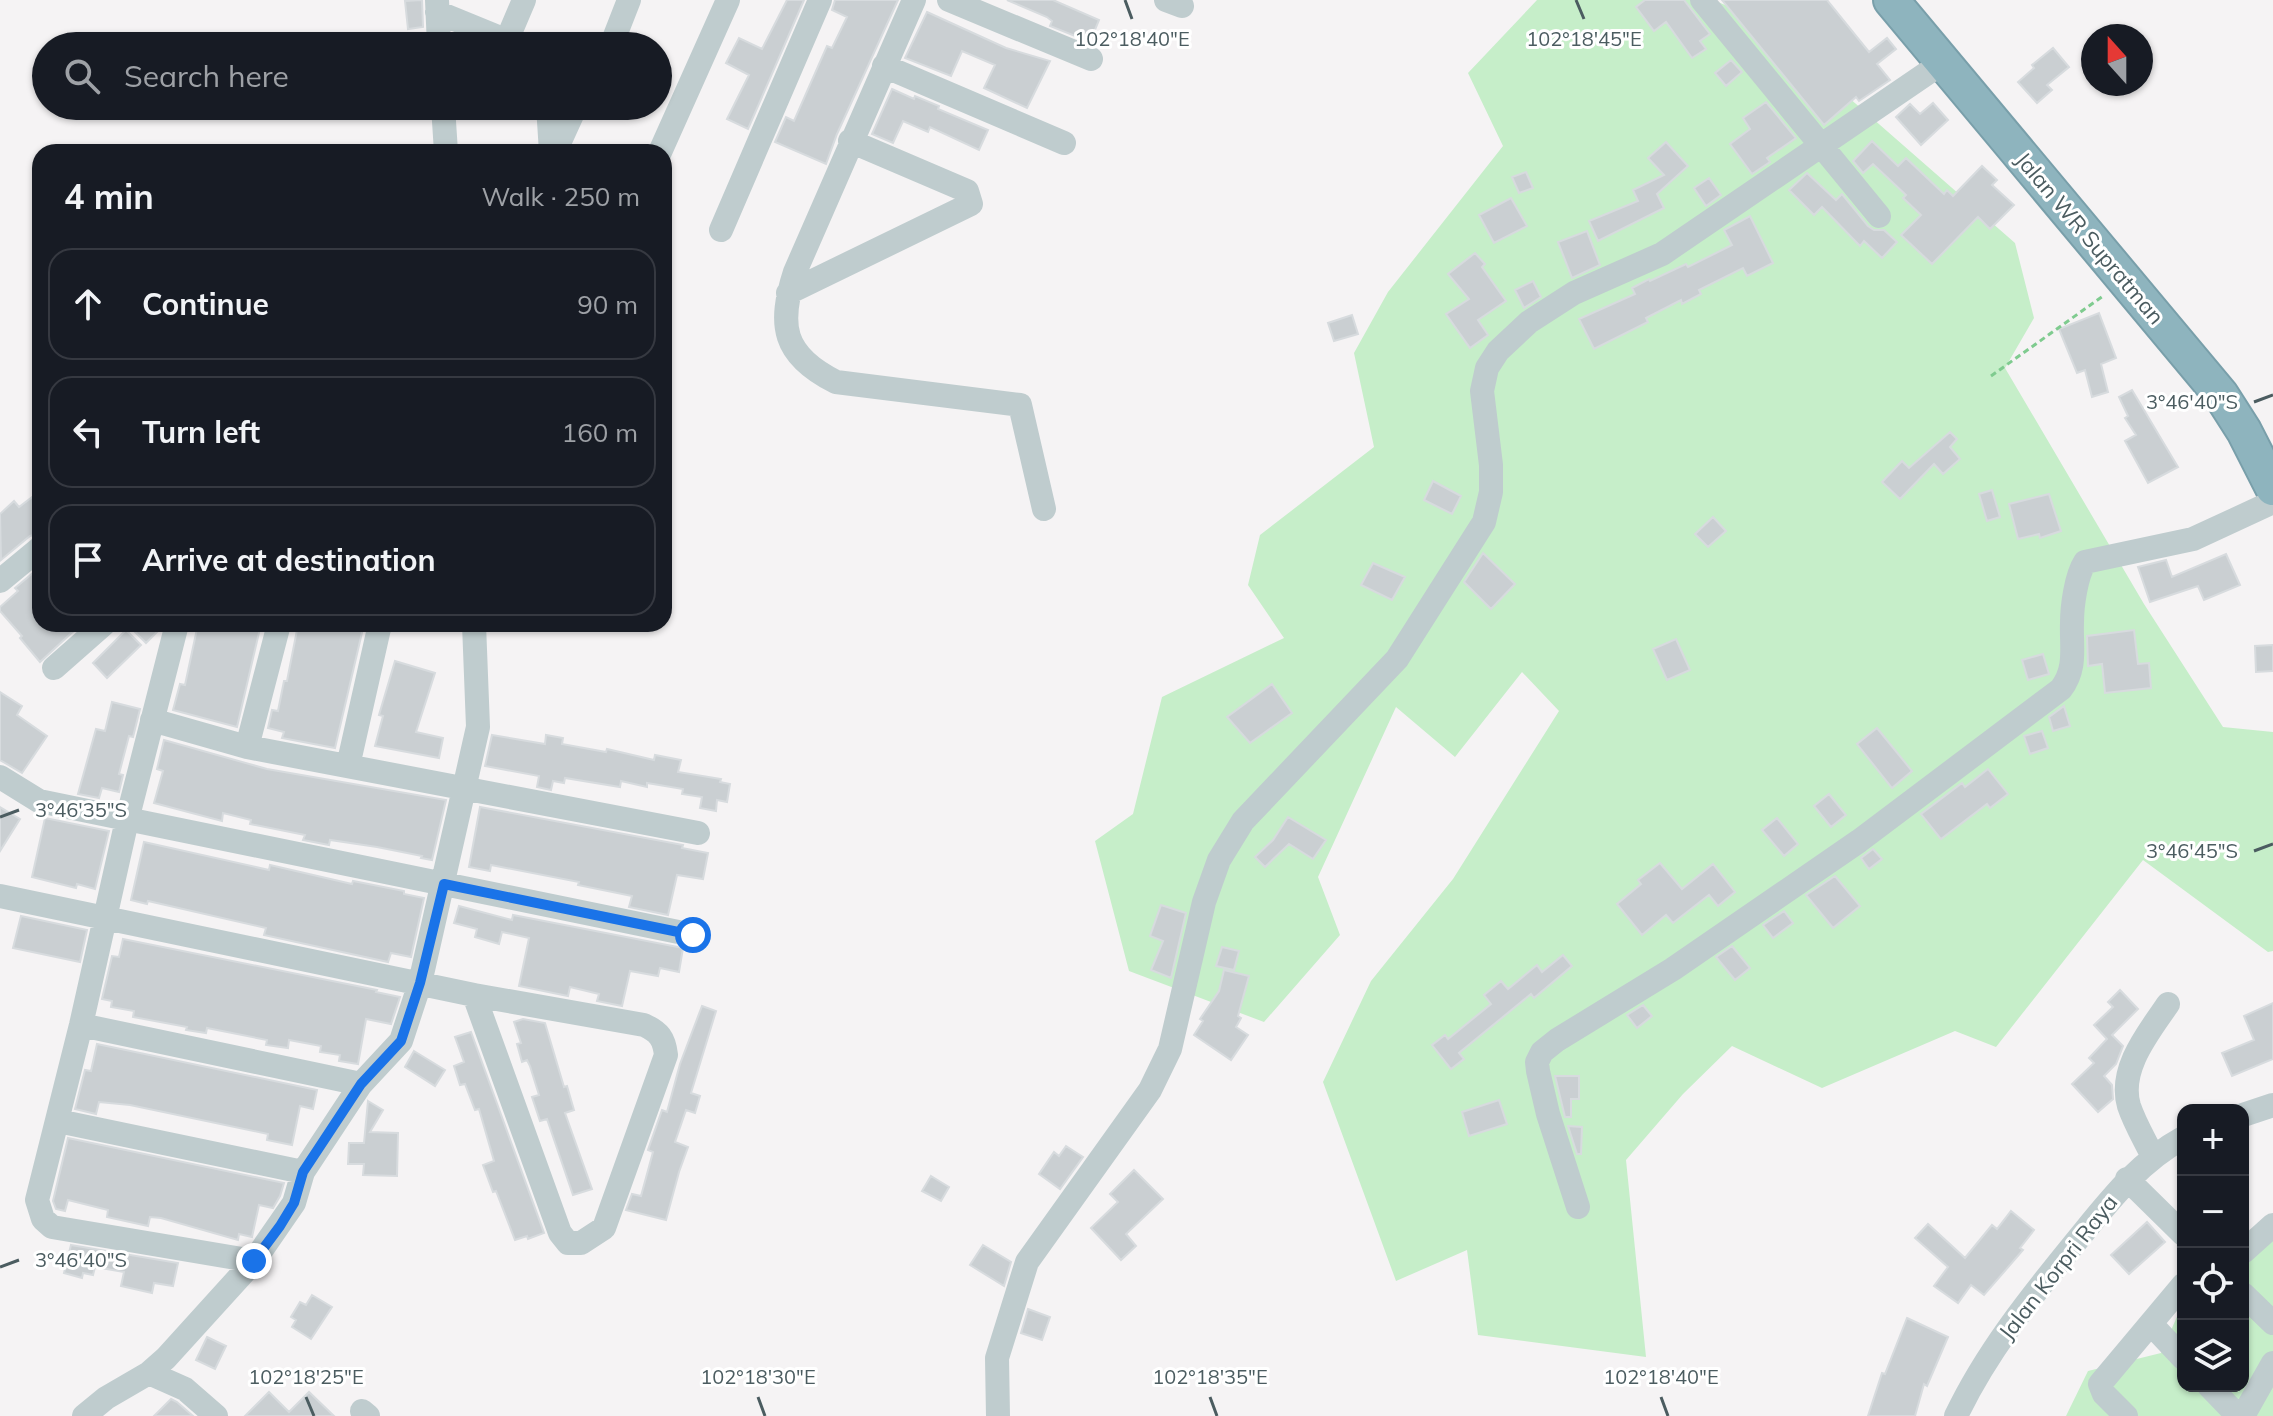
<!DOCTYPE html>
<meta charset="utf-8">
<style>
:root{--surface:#171b24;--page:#242831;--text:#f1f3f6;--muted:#9ea1a6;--line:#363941}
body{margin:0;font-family:Mulish,sans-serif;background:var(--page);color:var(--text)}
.controls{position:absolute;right:24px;bottom:24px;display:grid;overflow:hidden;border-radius:16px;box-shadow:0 2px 6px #0004}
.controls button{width:72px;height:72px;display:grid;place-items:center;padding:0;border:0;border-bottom:2px solid var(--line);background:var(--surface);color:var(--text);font:40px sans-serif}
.compass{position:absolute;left:2081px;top:24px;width:72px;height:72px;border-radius:50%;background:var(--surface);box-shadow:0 2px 6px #0004;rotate:339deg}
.stop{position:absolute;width:24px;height:24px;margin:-18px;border:6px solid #1a73e8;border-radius:50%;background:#fff}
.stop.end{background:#1a73e8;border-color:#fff;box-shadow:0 2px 8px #0008}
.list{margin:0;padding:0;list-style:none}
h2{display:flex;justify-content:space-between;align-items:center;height:104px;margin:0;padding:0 32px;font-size:34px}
h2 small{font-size:26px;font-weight:400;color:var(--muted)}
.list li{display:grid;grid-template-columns:52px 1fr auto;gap:24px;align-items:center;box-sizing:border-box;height:112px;margin:0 16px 16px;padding:0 16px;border:2px solid var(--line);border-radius:24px}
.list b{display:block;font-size:30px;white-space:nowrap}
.list em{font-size:26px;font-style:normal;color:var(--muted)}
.icon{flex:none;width:44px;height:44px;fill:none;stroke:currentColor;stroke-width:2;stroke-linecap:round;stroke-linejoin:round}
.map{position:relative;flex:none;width:2273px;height:1416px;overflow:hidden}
.search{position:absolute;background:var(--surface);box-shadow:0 2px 6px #0004;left:32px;top:32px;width:640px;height:88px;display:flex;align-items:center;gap:20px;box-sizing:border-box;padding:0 28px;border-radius:44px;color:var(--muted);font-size:30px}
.panel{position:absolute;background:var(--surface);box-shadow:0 2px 6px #0004;left:32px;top:144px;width:640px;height:488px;border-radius:24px}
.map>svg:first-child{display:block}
</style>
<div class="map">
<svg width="2273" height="1416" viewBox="0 0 2273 1416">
<rect width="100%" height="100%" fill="#f5f3f4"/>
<path fill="#c6eec9" d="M1537,0H1713L1759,19L2015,243L2034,318L2005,368L2144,604L2223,727L2273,732V951L2268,952L2143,860L1996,1047L1955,1031L1822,1088L1732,1046L1683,1094L1626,1160L1646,1357L1478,1335L1467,1250L1396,1281L1323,1082L1371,981L1453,879L1559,711L1522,672L1455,757L1396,707L1318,877L1340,935L1264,1022L1129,971L1095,841L1133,814L1162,697L1284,638L1248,585L1260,535L1374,447L1354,353L1388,292L1503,146L1468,73Z
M2273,1230V1416H2066L2088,1371L2161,1353L2183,1303V1386H2243V1246Z"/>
<path fill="#cacfd2" stroke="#d7dbde" stroke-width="2" d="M422,0L423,27L408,29L405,1Z
M787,0H804L748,129L727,119L749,75L726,63L739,38L762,49Z
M835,0H898L837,134L826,164L775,142L786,117L794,121L827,46L832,48L847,17L832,10Z
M1007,0H1053L1099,20L1090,42L1050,26L1052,21L1047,17Z
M1645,0H1684L1710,34L1700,41L1706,49L1692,58L1666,22L1654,31L1636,7Z
M1722,0H1827L1869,52L1887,38L1896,49L1877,64L1890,80L1859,101L1856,97L1824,125Z
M927,12L1006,48L1050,61L1027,108L984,88L995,65L962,51L951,76L905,58Z
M2053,48L2069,67L2047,85L2052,90L2037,103L2018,82L2034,68L2032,65Z
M1731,60L1742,72L1726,86L1715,73Z
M892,89L914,99L915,96L939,106L938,109L988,130L979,150L930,127L928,132L903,121L893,143L872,134Z
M1766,102L1796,138L1767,158L1770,162L1752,174L1730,144L1750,129L1743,118Z
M1933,103L1948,120L1921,145L1896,117L1910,104L1920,114Z
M1872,141L1898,166L1906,158L1944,194L1947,190L1953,196L1982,166L1997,180L1992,185L2014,205L1990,229L1978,217L1932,264L1901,235L1921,215L1903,198L1906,195L1873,164L1863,173L1853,161Z
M1666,142L1688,166L1657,194L1664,208L1598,241L1589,221L1638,201L1633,190L1664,175L1648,158Z
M1526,172L1533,188L1519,193L1512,177Z
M1807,173L1836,200L1842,194L1868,226L1874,230H1884L1897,242L1882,258L1864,241L1860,246L1822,207L1814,215L1789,190Z
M1709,178L1721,195L1706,206L1694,188Z
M1511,198L1527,226L1494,243L1479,215Z
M1750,216L1773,263L1747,276L1743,268L1699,290L1701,294L1682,304L1681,300L1646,318L1648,322L1594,349L1579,319L1635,294L1632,288L1649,279L1650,281L1686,264L1688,267L1732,245L1724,230Z
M1587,231L1600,265L1572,278L1558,242Z
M1475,253L1485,264L1482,267L1506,301L1478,320L1488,335L1470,348L1446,314L1469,299L1448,274Z
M1533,281L1541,297L1524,308L1515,290Z
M2099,313L2116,358L2101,364L2108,392L2092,397L2085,370L2077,373L2059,329Z
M1352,315L1358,334L1334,341L1328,323Z
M2132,390L2178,467L2148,483L2125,441L2136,435L2125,418L2128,416L2119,397Z
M1950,432L1957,439L1950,447L1960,459L1943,474L1934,464L1900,499L1882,482L1902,461L1909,468Z
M1433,481L1461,496L1452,514L1424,500Z
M1992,490L2000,517L1987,521L1979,494Z
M40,491V533L30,536L1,560L0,514L14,501L19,507Z
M2049,494L2061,531L2040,538L2039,534L2018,539L2009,504Z
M1713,517L1726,531L1708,547L1695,534Z
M1483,553L1515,584L1491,609L1464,582Z
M2226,554L2240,585L2204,600L2198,586L2150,602L2138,567L2166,560L2172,577Z
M1373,563L1405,577L1392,600L1361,585Z
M40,567V624H75L78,627L40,662L20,638L22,636L0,611V607L18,591L15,588Z
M143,624H162L160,629L146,643L135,632Z
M198,624H261L237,727L173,710L180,684L185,685Z
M301,624H364L335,748L282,738L284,732L268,728L272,710L278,711L284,681H287L297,630H300Z
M126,630L141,645L107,678L93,663Z
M2134,630L2138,664L2149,663L2151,688L2105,693L2102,664L2088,666L2087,636Z
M1676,639L1690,670L1667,680L1653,649Z
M2273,645V671L2256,672L2255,646Z
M2043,654L2049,674L2028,680L2022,660Z
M395,661L435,673L416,732L443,738L439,758L375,746L383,716L379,715Z
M1272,684L1292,713L1250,743L1227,717Z
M0,692L22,706L17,715L47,736L22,773L0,760Z
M112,702L140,709L133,737L129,736L119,774L123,775L119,792L102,788L99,798L78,794L96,729L105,731Z
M2064,706L2070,726L2053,731L2049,717Z
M1877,728L1912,771L1892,788L1857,744Z
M2042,731L2048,748L2030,754L2024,736Z
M492,735L545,744L546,735L563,738L562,744L606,752L607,749L654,760L655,755L681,760L678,772L721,779L720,782L730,784L727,802L717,800L716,811L700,808L702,797L682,794L683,789L647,783V787L621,781L620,787L565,778L564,783L553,781L551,790L537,787L539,776L485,766Z
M164,740L267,769L446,800L432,860L421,858L422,856L377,847L330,840L329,845L303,840L305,835L250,824L251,820L223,813L222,821L154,803L163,771L157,769Z
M1988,769L2008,794L1990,808L1987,804L1941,839L1921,814L1962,783L1965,787Z
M1829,794L1846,815L1831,827L1814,806Z
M0,807L20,819L0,851Z
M480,807L683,845L682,848L708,853L703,879L677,875L668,915L629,907L632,896L578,885L579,882L491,865L490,871L469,867Z
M1288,817L1326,840L1313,859L1289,844L1265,867L1255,857L1273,840Z
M45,818L109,831L95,889L77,884L76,888L32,877Z
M1777,818L1798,844L1784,856L1762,830Z
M144,842L269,870L270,865L352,884L353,881L404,891V894L424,898L411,957L391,953L388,962L264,935L266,928L148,901L147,904L131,900Z
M1873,849L1882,859L1869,869L1861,858Z
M1660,863L1682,889L1713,864L1735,892L1718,906L1709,895L1673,923L1666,915L1642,935L1617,904L1641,884L1638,880Z
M1835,876L1860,906L1833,928L1806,895Z
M1161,905L1186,913L1171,978L1151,970L1163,941L1150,936Z
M459,906L512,920L513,915L683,948L679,972L660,968L658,976L630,971L622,1006L597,1001L599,994L570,987L568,996L519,986L529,938L502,932L499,944L475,937L477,929L454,923Z
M1784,911L1793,923L1773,938L1763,925Z
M21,916L87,930L80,962L13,948Z
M123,939L377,990L376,992L400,997L391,1024L366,1019L358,1064L339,1061L340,1055L320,1052L321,1046L289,1040L288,1048L266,1045L267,1040L207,1028L206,1033L186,1030L187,1027L133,1017L134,1011L111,1007L112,1001L102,999L112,956L119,957Z
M1732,946L1750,968L1735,980L1716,957Z
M1222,947L1239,951L1234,970L1216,966Z
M1563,955L1572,966L1534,998L1531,994L1459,1053L1464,1059L1451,1069L1432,1045L1445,1035L1448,1039L1491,1004L1484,995L1501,981L1508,989L1537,965L1542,972Z
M1224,970L1249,976L1238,1016L1241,1018L1236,1027L1248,1035L1231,1060L1194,1035L1203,1021L1200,1019L1219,991Z
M2120,990L2138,1009L2112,1035L2123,1046L2116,1064L2104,1076L2112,1085L2113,1099L2098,1112L2072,1084L2094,1063L2089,1058L2107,1039L2094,1025L2113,1007L2108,1002Z
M2273,1003V1059L2232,1076L2222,1053L2254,1040L2244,1016Z
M1643,1005L1652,1016L1637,1028L1627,1015Z
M702,1006L716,1011L691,1093L700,1096L695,1113L686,1110L675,1142L688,1147L679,1172L666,1220L626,1210L632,1194L641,1196L653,1152L648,1150L662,1110L667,1112L680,1064Z
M523,1019L545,1023L564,1087L567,1086L574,1110L565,1113L592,1189L573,1195L547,1119L540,1121L532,1097L539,1095L530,1066L527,1060L522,1062L517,1044L521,1043L514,1022Z
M471,1032L544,1233L528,1239L527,1236L515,1240L496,1191L493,1192L483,1165L494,1161L479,1109L475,1110L465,1084L460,1085L454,1066L464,1062L455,1037Z
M97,1044L317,1090L313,1109L300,1106L292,1145L267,1140L268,1134L130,1105L99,1102L96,1114L75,1109L85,1070L91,1071Z
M414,1051L445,1070L435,1086L405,1067Z
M1555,1076H1579V1099H1571V1117H1565Z
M1499,1100L1507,1124L1469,1136L1462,1112Z
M368,1101L383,1110L370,1132L398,1133L397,1176L363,1175L364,1164H348L349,1143H364Z
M1568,1126L1582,1127L1581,1154H1577Z
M68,1138L284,1183L280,1196L273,1208L259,1205L252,1237L239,1234L238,1240L161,1218L150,1217L148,1226L107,1217L108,1210L68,1200L65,1211L56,1209L53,1201Z
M1066,1146L1083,1157L1060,1189L1039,1174L1054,1152L1059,1156Z
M1134,1170L1163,1199L1126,1234L1136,1246L1121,1260L1091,1228L1118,1202L1110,1194Z
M931,1176L949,1187L941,1201L922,1191Z
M2011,1211L2034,1230L2020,1248L2023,1250L1984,1295L1971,1285L1958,1303L1934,1286L1948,1267L1915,1238L1928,1224L1965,1258L1992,1225L1997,1229Z
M2147,1222L2165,1242L2129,1274L2111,1255Z
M71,1245L178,1263L173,1286L154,1283L152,1293L121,1286L124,1272L95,1267L93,1275L83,1273L82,1278L64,1273Z
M983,1245L1011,1262L1004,1286L970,1265Z
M312,1295L332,1307L311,1339L292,1327L296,1320L291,1317L300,1302L306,1305Z
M1028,1309L1050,1317L1042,1340L1021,1333Z
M1907,1318L1948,1337L1927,1386L1924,1384L1915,1416H1868L1882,1373L1885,1374Z
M207,1337L226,1346L215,1369L196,1360Z
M269,1392L289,1412L309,1392L334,1416H245Z
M171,1399L177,1402L193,1416H154Z"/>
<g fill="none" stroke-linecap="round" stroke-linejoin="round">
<g stroke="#799faa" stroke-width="38">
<path id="highway" d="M1891,0L2221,395L2244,431L2273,488"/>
</g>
<path stroke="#7fcb8f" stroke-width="3" stroke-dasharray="6 4" stroke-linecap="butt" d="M1991,376L2103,296"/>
<path stroke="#bfccce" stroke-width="24" d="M437,0L439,46
M914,0L795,272C778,325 782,355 836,382L1020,405L1044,509
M949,0L1091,59
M1166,0L1182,6
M1702,0L1879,216
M437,12L520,46
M507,40L524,0
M611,46L629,0
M884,66L1064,143
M443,106L446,152
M548,106L551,152
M555,152L576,106
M660,152L728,0
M721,230L820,0
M788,293L971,204L967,191L850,141
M0,581L40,548
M177,624L127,820L81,1025L37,1200L43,1219L52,1227L254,1261
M54,668L104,624
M152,720L247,747L698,833
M247,747L279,624
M348,766L380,624
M0,777L39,801L693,935
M0,896L474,995L644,1025C659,1032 664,1038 666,1055L604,1228L581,1243H568L560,1233L474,995
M81,1025L361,1084
M2243,1115L2273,1105
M58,1121L303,1172
M2153,1157C2145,1140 2135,1124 2129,1106C2118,1069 2149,1032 2168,1004
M2127,1179L2183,1234
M1578,1207L1548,1114L1538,1071L1537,1062L1542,1052L1557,1040L1673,969L1859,841L2061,689C2077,668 2071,647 2072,623C2072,606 2076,576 2085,562L2193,539L2273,502
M2243,1252L2273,1225
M2243,1294L2273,1323
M2151,1324L2183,1358
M149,1373L185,1389L216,1416
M2209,1386L2238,1416
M362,1411L368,1416
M84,1416L106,1398L149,1373L166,1358L254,1261L294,1203L303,1172L361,1084L401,1041L420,983L478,727L474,624
M998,1416L997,1358L1027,1262L1150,1090L1170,1049L1204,902L1219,860L1243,821L1397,659L1484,522L1491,492V465L1482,391L1487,368L1498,351L1529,322L1574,293L1662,254L1942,63
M1956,1416C1986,1353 2030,1298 2074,1244C2107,1204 2137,1163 2183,1138
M2126,1416L2104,1394L2100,1384L2183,1285
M2243,1416L2273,1363"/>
<use href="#highway" stroke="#8eb4be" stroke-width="34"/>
</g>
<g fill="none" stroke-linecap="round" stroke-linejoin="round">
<path stroke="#1a73e8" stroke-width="10" d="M254,1261L280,1226L294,1203L303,1172L361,1084L401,1041L420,983L444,884L693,935"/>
</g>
<path fill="none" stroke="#4b5c60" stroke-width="3" d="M1125,0L1132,19M1576,0L1584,19M2254,402L2273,395M0,817L19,810M2254,851L2273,844M0,1267L19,1260M306,1397L314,1416M758,1397L765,1416M1210,1397L1217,1416M1661,1397L1668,1416"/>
<g text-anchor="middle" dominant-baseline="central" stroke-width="6" stroke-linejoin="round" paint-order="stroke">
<g font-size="22" fill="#4b5c60" stroke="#fff">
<text transform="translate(2090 238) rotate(50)">Jalan WR Supratman</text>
<text transform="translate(2058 1267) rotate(-52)">Jalan Korpri Raya</text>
</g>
</g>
<g font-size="20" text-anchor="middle" fill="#4b5c60" stroke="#fff" stroke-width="6" stroke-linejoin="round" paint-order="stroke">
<text x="1132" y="46">102°18'40"E</text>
<text x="1584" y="46">102°18'45"E</text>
<text x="2192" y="409">3°46'40"S</text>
<text x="81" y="817">3°46'35"S</text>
<text x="2192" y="858">3°46'45"S</text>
<text x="81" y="1267">3°46'40"S</text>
<text x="306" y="1384">102°18'25"E</text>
<text x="758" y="1384">102°18'30"E</text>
<text x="1210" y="1384">102°18'35"E</text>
<text x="1661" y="1384">102°18'40"E</text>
</g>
</svg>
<div class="controls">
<button>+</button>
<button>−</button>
<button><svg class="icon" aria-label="locate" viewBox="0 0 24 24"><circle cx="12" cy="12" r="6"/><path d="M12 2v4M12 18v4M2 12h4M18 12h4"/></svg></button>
<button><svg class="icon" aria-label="layers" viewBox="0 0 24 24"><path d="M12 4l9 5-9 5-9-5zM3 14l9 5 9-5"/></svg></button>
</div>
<svg class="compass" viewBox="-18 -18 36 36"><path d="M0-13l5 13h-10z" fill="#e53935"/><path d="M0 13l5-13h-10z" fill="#9ea1a6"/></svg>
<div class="stop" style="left:693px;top:935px"></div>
<div class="stop end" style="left:254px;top:1261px"></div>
<div class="search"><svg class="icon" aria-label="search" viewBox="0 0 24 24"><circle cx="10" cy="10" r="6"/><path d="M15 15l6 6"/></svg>Search here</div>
<section class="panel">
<h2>4 min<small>Walk · 250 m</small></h2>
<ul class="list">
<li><svg class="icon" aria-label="ahead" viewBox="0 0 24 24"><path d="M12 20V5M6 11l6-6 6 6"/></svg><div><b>Continue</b></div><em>90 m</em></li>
<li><svg class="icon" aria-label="left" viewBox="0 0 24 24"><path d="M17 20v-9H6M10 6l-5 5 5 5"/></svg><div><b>Turn left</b></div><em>160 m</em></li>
<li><svg class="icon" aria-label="arrive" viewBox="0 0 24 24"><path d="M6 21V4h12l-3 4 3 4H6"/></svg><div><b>Arrive at destination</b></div></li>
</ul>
</section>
</div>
